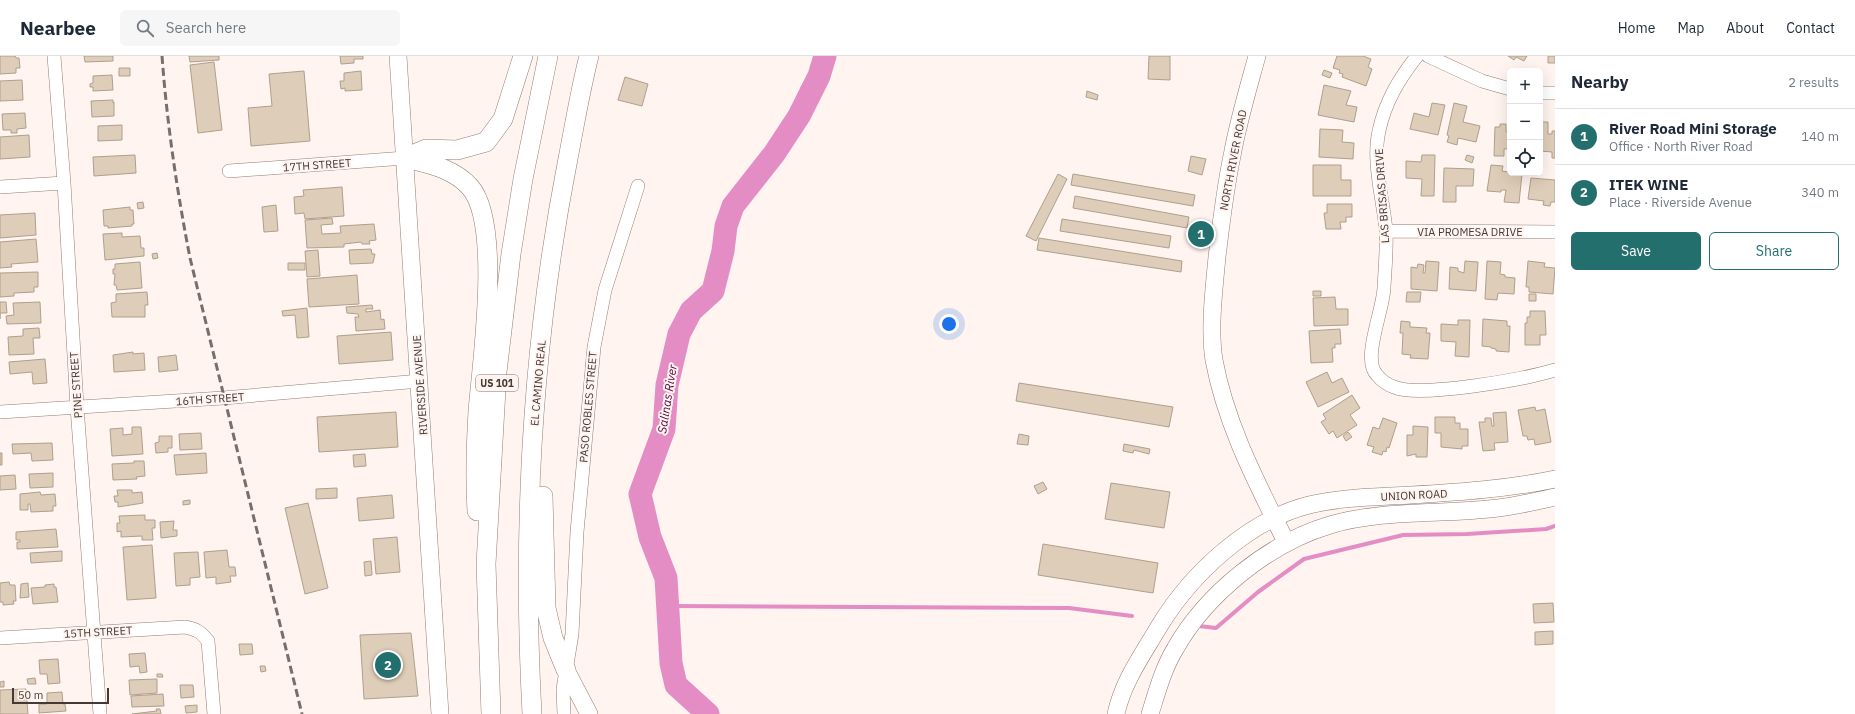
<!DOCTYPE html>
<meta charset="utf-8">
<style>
:root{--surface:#fff;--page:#f6f6f7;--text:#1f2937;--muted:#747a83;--line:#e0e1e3;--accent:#236f6d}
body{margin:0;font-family:"IBM Plex Sans",sans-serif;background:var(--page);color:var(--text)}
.controls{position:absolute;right:12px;top:12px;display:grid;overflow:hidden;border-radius:6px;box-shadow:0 4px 16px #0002}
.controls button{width:36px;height:36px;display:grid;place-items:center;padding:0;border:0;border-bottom:1px solid var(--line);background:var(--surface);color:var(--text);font:20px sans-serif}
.scale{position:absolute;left:12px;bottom:10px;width:97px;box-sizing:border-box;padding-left:4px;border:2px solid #443935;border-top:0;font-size:11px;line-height:14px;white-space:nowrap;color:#443935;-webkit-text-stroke:3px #fff4ef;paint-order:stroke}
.you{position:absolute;left:949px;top:268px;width:14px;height:14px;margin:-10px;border:3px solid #fff;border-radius:50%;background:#1a73e8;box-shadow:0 0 0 6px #1a73e833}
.badge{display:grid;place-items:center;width:26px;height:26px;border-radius:50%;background:var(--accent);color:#fff;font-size:13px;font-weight:700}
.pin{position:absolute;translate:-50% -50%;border:2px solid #fff;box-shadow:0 1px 4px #0006}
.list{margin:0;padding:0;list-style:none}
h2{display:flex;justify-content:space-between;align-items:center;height:52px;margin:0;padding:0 16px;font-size:17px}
h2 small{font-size:13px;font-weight:400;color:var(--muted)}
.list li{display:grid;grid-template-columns:26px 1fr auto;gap:12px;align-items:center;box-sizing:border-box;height:56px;padding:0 16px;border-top:1px solid var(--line)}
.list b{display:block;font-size:15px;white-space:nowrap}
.list p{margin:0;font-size:13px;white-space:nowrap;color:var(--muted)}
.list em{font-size:13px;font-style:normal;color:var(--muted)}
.actions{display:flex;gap:8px;padding:12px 16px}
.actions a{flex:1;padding:9px 0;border:1px solid var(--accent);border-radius:6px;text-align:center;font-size:14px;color:var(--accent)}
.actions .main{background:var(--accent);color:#fff}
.icon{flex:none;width:22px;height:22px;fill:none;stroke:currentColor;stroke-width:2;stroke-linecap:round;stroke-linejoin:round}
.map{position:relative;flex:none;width:1555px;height:658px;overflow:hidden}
header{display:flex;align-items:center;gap:24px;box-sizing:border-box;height:56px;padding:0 20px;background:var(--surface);border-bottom:1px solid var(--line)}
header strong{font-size:19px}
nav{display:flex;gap:22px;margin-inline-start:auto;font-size:14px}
.search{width:280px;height:36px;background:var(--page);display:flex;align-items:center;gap:10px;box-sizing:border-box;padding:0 14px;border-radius:6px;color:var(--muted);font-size:15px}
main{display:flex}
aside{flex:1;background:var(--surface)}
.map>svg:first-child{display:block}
</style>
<header>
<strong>Nearbee</strong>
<div class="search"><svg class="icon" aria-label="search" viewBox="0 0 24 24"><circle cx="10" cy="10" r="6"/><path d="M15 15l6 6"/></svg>Search here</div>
<nav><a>Home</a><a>Map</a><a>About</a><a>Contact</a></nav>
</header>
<main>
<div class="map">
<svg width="1555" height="658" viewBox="0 0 1555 658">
<rect width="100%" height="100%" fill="#fff4ef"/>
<path fill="#e48dc5" d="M819,0H836L821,36L799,60L800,32Z"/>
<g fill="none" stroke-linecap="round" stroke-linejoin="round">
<path stroke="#e48dc5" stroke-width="4" d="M668,550L1069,552L1132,560
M1199,570L1216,572L1258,536L1304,503L1403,479L1467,478L1546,473L1555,470"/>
<path stroke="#e48dc5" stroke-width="23" d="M708,658L676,629L671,607L666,522L650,481L640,438L664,373L667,329L679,278L691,255L713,235L723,195L726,170L733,150L774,98L799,60L819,20L825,0"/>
</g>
<path fill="#decdb8" stroke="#af9f8c" d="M0,0H15L16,2H19L20,12H16V17L0,18Z
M84,0H113V5L85,6Z
M189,0H219V4L190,6Z
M340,0H363V3H354V7L341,8Z
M1149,0H1170V24L1148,23Z
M1337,0H1363L1371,3L1368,11L1372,13L1366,30L1342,21L1343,18L1339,17L1340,14L1333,12Z
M1508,0H1527L1524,5L1516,1L1514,4Z
M1548,0H1555V7H1548Z
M214,6L222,74L198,77L190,9Z
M119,12H130V20H119Z
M1324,14L1332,17L1330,22L1322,19Z
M304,15L310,85L251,90L248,52L272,50L269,18Z
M361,15L362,34L345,35V32L341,33L340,25H344V17Z
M112,19L113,34L93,35V31H90V28L93,27V20Z
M625,21L648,28L642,50L618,44Z
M22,24L23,44L0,45V25Z
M1324,29L1351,35L1346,49L1357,51L1354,66L1318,59Z
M1087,35L1098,39L1097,44L1086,41Z
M113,44V47L114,46V60L92,61L91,45Z
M1432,47L1445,49L1438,79L1410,73L1414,57L1429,61Z
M1454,47L1467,50L1463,66L1480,70L1476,86L1458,82L1457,89L1447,86L1449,80L1447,79Z
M25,57L26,72L17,73V77H11V74H3L2,58Z
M1540,66H1548V78H1552V75H1555V102H1552V96L1540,95Z
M1500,68H1506V76H1510V73V93H1504V100H1494L1495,71H1500Z
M122,69V84L98,85V70Z
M1320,73L1343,74L1342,86L1354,87L1353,103L1319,101Z
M29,79L30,101L0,103V81Z
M135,99L136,117L94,120L93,101Z
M1422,99H1435L1434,140H1421L1422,123L1406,122V105L1421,106Z
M1467,99L1474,101L1472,107L1465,104Z
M1191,100L1206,103L1202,119L1188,115Z
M1313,109H1341V124H1351V140H1313Z
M1491,109L1503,110L1502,115L1522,118L1519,147L1504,146L1506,134H1501V136L1487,135Z
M1444,112L1474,113L1473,130H1456V146H1443Z
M1058,118L1067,123L1036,185L1026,180Z
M1073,118L1195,139L1193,150L1071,129Z
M1531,122L1555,124V146H1551L1550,150L1543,149L1544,145L1528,143Z
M342,131L344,160L305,163L304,157L295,158L294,141L304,140L303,134Z
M1075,140L1189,161L1187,172L1073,152Z
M143,146L144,152L138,153L137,147Z
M1327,148H1352V161H1346V166H1340L1341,173H1326L1324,157H1327Z
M276,149L278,175L264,176L262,151Z
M130,151V154H133L134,168H132V170L108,172V170H104L103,154Z
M35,157L36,179L0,182V159Z
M332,162L333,168L321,169L322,178L341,177L340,170L374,168L376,184L369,185L370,188H362L361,186L344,188V191L307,192L305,164Z
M1062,163L1171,180L1169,192L1060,175Z
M122,177V181L140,180L141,192H144V200L105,204L103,178Z
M1039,182L1182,205L1181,216L1037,194Z
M36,183L38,206L11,208L12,211L0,212V186Z
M371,193L372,198H375L373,207L350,208L349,194Z
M318,194L320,220L307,221L305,195Z
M157,197L158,202L153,203L152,198Z
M1426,205L1439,206L1437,235L1411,233V211L1417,212L1418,208L1424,209L1423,217H1425Z
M1465,205L1478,206L1476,235L1449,233L1450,211L1458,212V215L1464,217Z
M1487,205L1501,206L1500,218L1505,219V221L1515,222L1514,238L1498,237L1497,244L1485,243Z
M1528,205L1545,207L1544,211L1555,212L1553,238L1529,236V231H1526Z
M140,206L142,232L117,234L116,229H114L115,218H113V213H115V208Z
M288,207H305V214H288Z
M38,216V231H34V236L14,237V240L0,241V217Z
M357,219L359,248L309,251L307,223Z
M1313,235H1321V240H1313Z
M147,236L148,249H145V261H112L111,247L116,246V238Z
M1407,236H1421L1420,246H1406Z
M1529,238H1536V245H1529Z
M1335,241L1336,253H1348V269L1314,270L1313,242Z
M0,246H6L7,257H0V263Z
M40,246L41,267L7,268L6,260L14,259L13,247Z
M372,249L373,253H366V256L380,254L381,264L384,263L385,273L356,275L355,261H359L358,258L347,257L346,251Z
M307,252L309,281L297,282L295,259L283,260L282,255Z
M1530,255H1545L1546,279H1540V289H1525V267H1527V261H1530Z
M1483,263L1507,265V270H1510L1509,296L1496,295V293L1491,292V291L1482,290Z
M1458,264H1470L1469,301L1455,300L1456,286L1441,285V268L1458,269Z
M1401,265L1410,266V271L1427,272L1426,277H1430L1428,303L1410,302L1411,299L1402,298L1403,277H1400Z
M39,272L40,282H33L34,298L9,299L8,281L23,280V273Z
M1340,273L1341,288H1335V292H1332L1333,306L1311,307L1309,275Z
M391,276L393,304L339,308L337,280Z
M133,296V298L144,297L145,314L114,316L113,299Z
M176,299L178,314L159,316L158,301Z
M45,303L47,327L33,328L32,316L10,318L9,306Z
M1327,316L1332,327L1342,322L1349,336L1318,351L1306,326Z
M1019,327L1173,351L1169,371L1016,345Z
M1352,339L1360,352L1350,359L1357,369L1337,382L1333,375L1329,378L1321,366L1326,363L1323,358Z
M1535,351L1536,355L1545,353L1551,386L1535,389L1534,383L1528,384L1527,380H1523L1518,354Z
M396,356L398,391L319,396L317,361Z
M1506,356L1508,386L1494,387L1495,394L1483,395L1479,366H1485V362H1491L1492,370H1494L1493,357Z
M1435,361H1455V367H1460V373H1468V390H1462V393L1441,391V377H1435Z
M1383,362L1397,367L1389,392L1387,391L1386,396L1383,395L1382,399L1372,396L1374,391L1367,389L1373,371L1379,373Z
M1413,370L1428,371L1427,401H1416V398L1407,400V379H1413Z
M132,371H141L143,398L112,400L110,373L123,372V379L132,378Z
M1348,376L1352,381L1346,385L1343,380Z
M201,377L202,393L180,394L179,378Z
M1019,378L1029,380L1028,389L1017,388Z
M159,380H172V392H168V396L156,397L155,387L159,386Z
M52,387L53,404L32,405L31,397L13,398L12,388Z
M1124,388L1150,393L1149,398L1134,394L1133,397L1123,395Z
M0,397H2V409H0Z
M206,397L207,417L176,419L174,399Z
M365,398L366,410L354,411L353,399Z
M134,405H144L145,420L136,421L137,423L113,424L112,408L134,407Z
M53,417V431L30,432L29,418Z
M15,419L16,433L0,434V420Z
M1043,426L1047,433L1038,438L1034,430Z
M1111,427L1170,436L1164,472L1105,463Z
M337,432V442L316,443V433Z
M117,434H132V437L142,436L143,447L118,451V446H115L114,440H118Z
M40,436L41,439L55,438L56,450H53V455L31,456L30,448H28V454H20V438Z
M392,439L394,462L359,465L357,442Z
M190,444V448L183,449V445Z
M308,447L328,532L305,538L285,452Z
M145,459V464H155V472H152L153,484H142V480L121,481V475L117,476V467H120L119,460Z
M174,465L173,474H177V480L161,482L160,466Z
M56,473L58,491L17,493V486H20V484H16V476Z
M397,481L400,516L376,518L373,483Z
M1043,488L1158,507L1153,537L1038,519Z
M152,489L156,542L127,544L123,491Z
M227,494L229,511H235L236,520H230L231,526L216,528V521L206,522L204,496Z
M62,495V505L31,507L30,497Z
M198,496L200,521L190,522V529L176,530L174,497Z
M371,505L372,519L365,520L364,506Z
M9,526L10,529H15L16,545H13L14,548L3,549V546H0V527Z
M28,527L29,541L20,542L21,528Z
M54,528V531H56L58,546L33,548L31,532L45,531V529Z
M1553,547L1554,566L1534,567L1533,548Z
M1553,575V588L1535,589V576Z
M411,577L418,640L364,643L360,579Z
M239,588H252L253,598L240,599Z
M145,597L147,616L140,617L139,610L130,611L129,598Z
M58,603L60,627L48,628L47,618H40L39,604Z
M260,610H265L266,615L261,616Z
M157,618H162L163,621H157Z
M35,622L36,628H28L27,623Z
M157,623V637L130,639L129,624Z
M4,625V631H0V626Z
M180,629H193L194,641L181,642Z
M26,633L28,658H0V634Z
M62,636L63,648H65L66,655L39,657V648H47V637Z
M163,638L164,650L132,651L131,640Z
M197,649V656L186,657L185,650Z
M156,653H160L161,658H132L157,655Z"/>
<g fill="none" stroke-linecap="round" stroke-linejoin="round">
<g stroke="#957c73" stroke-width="14">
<path id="minor" d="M54,0L64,127L77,351L100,658
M1417,0C1399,23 1385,46 1379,75C1372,105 1383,143 1386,174C1387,193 1385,213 1384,231C1384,253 1361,303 1377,319C1381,324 1388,329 1394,331C1419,342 1527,323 1555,314
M1428,0L1482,25L1510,33
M1540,37H1555
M229,115L405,102
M0,131L64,127
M1386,175L1555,176
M0,356L223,342L420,325
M0,582L185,571C196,573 201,576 208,585L214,658
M564,658L563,633L572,578L577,476L594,291L605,234L638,130"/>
</g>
<g stroke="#957c73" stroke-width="18">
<path id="major" d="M398,0L440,658
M1257,0C1248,33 1238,66 1232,100C1225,133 1221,168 1217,201C1214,233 1209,273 1214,304C1226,369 1257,427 1286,486
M566,614L589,658
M1116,658C1123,625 1143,598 1160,569C1192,517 1249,464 1309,449C1342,441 1377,441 1411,439C1460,436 1507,433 1555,423
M1150,658C1157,636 1163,613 1175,593C1206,538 1269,487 1330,469C1384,453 1443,459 1498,452C1517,450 1536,445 1555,441"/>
</g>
<g stroke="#957c73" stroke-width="20">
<path id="highway" d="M405,102C429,108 453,112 470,131C502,167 482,306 478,355C476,388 475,423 477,455
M405,102L426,93L457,94L486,86L503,63L523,0
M543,440L546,552L553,582L566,614
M491,658L486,508L497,316L511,198L523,123L548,0
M532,658C522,474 532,288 567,108C574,72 580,35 589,0"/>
</g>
<use href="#minor" stroke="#fff" stroke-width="13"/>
<use href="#major" stroke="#fff" stroke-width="17"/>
<use href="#highway" stroke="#fff" stroke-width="19"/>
<path stroke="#796e69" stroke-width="3" stroke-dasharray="8 4" stroke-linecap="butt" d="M162,0C167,68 177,135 190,202L302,658"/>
</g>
<g text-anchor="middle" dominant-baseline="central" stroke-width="4" stroke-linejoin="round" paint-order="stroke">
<rect fill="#fff4ef" stroke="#7c716d" stroke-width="1" x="476" y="319" width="42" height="16" rx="3"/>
<g font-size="10" font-weight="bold" fill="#443935">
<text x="497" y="327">US 101</text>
</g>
<g font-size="11" fill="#443935" stroke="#fff4ef">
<text transform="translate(1233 104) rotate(-79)">NORTH RIVER ROAD</text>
<text transform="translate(317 109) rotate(-4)">17TH STREET</text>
<text transform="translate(1382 140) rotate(-94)">LAS BRISAS DRIVE</text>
<text x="1470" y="176">VIA PROMESA DRIVE</text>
<text transform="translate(538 327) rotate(-85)">EL CAMINO REAL</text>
<text transform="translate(76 329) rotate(-94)">PINE STREET</text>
<text transform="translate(420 329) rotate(-94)">RIVERSIDE AVENUE</text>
<text transform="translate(210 343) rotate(-4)">16TH STREET</text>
<text transform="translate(588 351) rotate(-85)">PASO ROBLES STREET</text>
<text transform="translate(1414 439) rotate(-3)">UNION ROAD</text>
<text transform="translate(98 576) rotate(-3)">15TH STREET</text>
</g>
<g font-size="12" font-style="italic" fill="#4f003c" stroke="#fff4ef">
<text transform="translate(667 343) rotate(-81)">Salinas River</text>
</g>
</g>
</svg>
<div class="controls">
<button>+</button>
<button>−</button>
<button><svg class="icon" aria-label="locate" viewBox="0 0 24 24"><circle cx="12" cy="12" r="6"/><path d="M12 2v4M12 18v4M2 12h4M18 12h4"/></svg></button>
</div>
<div class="scale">50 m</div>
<div class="you"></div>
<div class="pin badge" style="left:1201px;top:178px">1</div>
<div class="pin badge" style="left:388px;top:609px">2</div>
</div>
<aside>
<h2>Nearby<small>2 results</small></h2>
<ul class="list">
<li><span class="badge">1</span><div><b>River Road Mini Storage</b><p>Office · North River Road</p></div><em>140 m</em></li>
<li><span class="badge">2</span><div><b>ITEK WINE</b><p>Place · Riverside Avenue</p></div><em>340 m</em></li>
</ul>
<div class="actions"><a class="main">Save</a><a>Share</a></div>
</aside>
</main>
